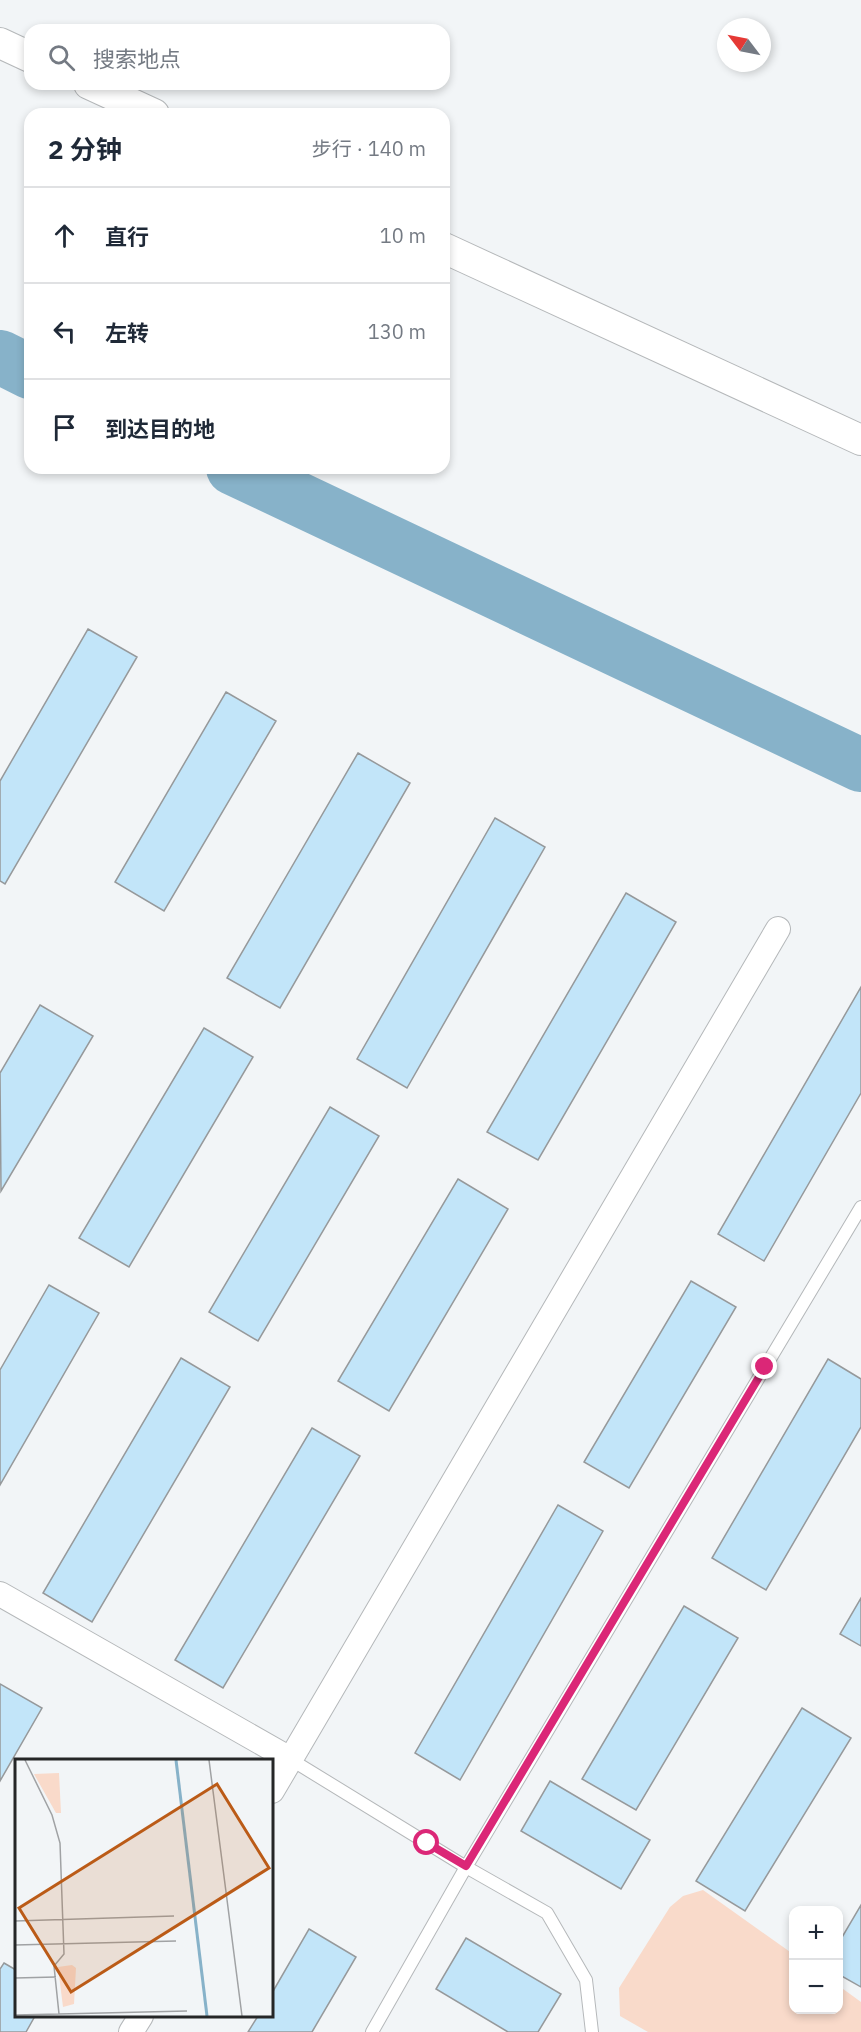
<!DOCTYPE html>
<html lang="zh">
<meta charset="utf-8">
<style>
:root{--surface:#fff;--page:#f2f2f3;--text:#1f2937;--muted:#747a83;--line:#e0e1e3}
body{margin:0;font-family:"IBM Plex Sans","Noto Sans SC",sans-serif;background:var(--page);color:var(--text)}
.controls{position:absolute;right:18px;bottom:18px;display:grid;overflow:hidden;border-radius:12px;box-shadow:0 3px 9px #0003}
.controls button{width:54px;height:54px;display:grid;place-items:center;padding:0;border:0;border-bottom:2px solid var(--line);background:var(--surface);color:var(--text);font:30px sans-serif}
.compass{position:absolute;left:717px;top:18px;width:54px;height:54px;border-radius:50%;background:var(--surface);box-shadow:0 3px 9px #0003;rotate:302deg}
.stop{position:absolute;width:18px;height:18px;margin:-14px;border:4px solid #db2777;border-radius:50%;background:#fff}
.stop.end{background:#db2777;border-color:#fff;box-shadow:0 2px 6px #0008}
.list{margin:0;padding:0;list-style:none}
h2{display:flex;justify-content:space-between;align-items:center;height:78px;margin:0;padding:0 24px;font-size:26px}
h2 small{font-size:20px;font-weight:400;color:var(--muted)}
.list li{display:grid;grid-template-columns:39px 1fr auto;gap:18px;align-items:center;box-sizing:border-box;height:96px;padding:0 24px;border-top:2px solid var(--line)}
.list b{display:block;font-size:22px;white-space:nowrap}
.list em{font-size:20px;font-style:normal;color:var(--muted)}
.icon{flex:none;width:33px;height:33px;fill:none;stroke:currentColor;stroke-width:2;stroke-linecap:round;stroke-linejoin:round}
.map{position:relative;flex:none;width:861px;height:2032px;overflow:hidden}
.search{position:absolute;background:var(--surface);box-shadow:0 3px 9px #0003;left:24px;top:24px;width:426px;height:66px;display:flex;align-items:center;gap:15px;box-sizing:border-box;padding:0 21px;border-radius:18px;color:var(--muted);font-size:22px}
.panel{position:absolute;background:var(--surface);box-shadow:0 3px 9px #0003;left:24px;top:108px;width:426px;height:366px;border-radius:18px}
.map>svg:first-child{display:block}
</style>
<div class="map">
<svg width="861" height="2032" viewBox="0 0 861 2032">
<rect width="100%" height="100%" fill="#f2f5f7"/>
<path fill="#f9daca" d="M703,1890L793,1954L794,2010H838L839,1986L861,2002V2032H648L620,2016L619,1988L670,1907L683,1896Z"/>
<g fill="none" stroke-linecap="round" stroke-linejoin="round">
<path stroke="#87b2c9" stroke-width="54" d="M0,357L30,372
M233,468L861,765"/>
</g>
<path fill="#c2e5f9" stroke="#96999b" stroke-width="1.5" d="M88,629L137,657L5,884L0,881V781Z
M226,692L276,721L164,911L115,882Z
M358,753L410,783L280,1008L227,978Z
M495,818L545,847L407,1088L357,1059Z
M626,893L676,922L538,1160L487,1132Z
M861,987V1093L764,1261L718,1234Z
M40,1005L93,1036L1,1191L0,1073Z
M204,1028L253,1057L129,1267L79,1238Z
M330,1107L379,1136L258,1341L209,1312Z
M458,1179L508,1209L389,1411L338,1381Z
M691,1281L736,1307L629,1488L584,1462Z
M49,1285L99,1313L0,1485V1370Z
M181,1358L230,1387L92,1622L43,1593Z
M828,1359L861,1379V1427L766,1590L712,1558Z
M312,1428L360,1456L223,1688L175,1660Z
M558,1505L603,1531L460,1780L415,1753Z
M861,1598V1646L840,1634Z
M684,1606L738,1638L636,1810L582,1779Z
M0,1684L42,1708L0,1781Z
M802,1708L851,1738L745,1911L696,1881Z
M550,1781L650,1840L621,1889L521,1831Z
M861,1905V1987L838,1974V1944Z
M309,1929L356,1957L312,2032H248L258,2016H272V1993Z
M466,1938L561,1994L538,2032H508L436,1989Z
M4,1963L16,1970V2016H35L26,2032H0V1969Z"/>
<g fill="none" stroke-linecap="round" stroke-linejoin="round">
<g stroke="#b5b8ba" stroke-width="14">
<path id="service" d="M290,1759L466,1867L547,1913L586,1980L592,2032
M372,2032L466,1867L861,1207"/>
</g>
<g stroke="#b5b8ba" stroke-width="26">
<path id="minor" d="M0,1594L290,1759
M272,1791L778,929
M131,2032L141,2016"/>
</g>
<g stroke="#b5b8ba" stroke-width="32">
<path id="tertiary" d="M0,43L30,57
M89,84L154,114
M444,248L861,440"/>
</g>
<use href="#service" stroke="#fff" stroke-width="12"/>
<use href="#minor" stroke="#fff" stroke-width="24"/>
<use href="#tertiary" stroke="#fff" stroke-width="30"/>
</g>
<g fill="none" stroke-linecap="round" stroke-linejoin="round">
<path stroke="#db2777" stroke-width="8" d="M427,1843L466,1866L765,1367"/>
</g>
<g transform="translate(15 1759)">
<rect width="258" height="258" fill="#f2f5f7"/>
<path d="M44,14L46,54H41L19,15ZM57,206L61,209L59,245L48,248L43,208Z" fill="#f9daca"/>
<path fill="none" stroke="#87b2c9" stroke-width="3" d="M161,1L192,257"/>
<path fill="none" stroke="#a0a2a4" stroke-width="1.5" d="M194,1L227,257M0,162L159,157M0,186L161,182M0,219L41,218M44,255L172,252M0,256L44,255L39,207L49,195L45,84L37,56L10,1"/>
<path fill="#bb5b17" fill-opacity="0.15" stroke="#bb5b17" stroke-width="3" d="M202,25L254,109L56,233L4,149Z"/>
<rect width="258" height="258" fill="none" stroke="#252627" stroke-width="3"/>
</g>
</svg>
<div class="controls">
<button>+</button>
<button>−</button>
</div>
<svg class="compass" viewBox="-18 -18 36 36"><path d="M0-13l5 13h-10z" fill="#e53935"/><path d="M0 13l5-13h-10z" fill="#747a83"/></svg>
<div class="stop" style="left:427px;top:1843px"></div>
<div class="stop end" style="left:765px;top:1367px"></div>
<div class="search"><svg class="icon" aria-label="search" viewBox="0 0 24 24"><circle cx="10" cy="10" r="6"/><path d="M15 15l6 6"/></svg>搜索地点</div>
<section class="panel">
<h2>2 分钟<small>步行 · 140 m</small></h2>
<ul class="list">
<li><svg class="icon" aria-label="ahead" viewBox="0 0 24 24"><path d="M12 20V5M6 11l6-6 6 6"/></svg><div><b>直行</b></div><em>10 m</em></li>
<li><svg class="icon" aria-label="left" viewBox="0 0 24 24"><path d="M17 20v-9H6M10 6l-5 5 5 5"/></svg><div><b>左转</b></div><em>130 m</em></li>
<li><svg class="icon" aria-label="arrive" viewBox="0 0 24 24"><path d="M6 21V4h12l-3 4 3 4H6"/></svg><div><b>到达目的地</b></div></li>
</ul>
</section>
</div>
